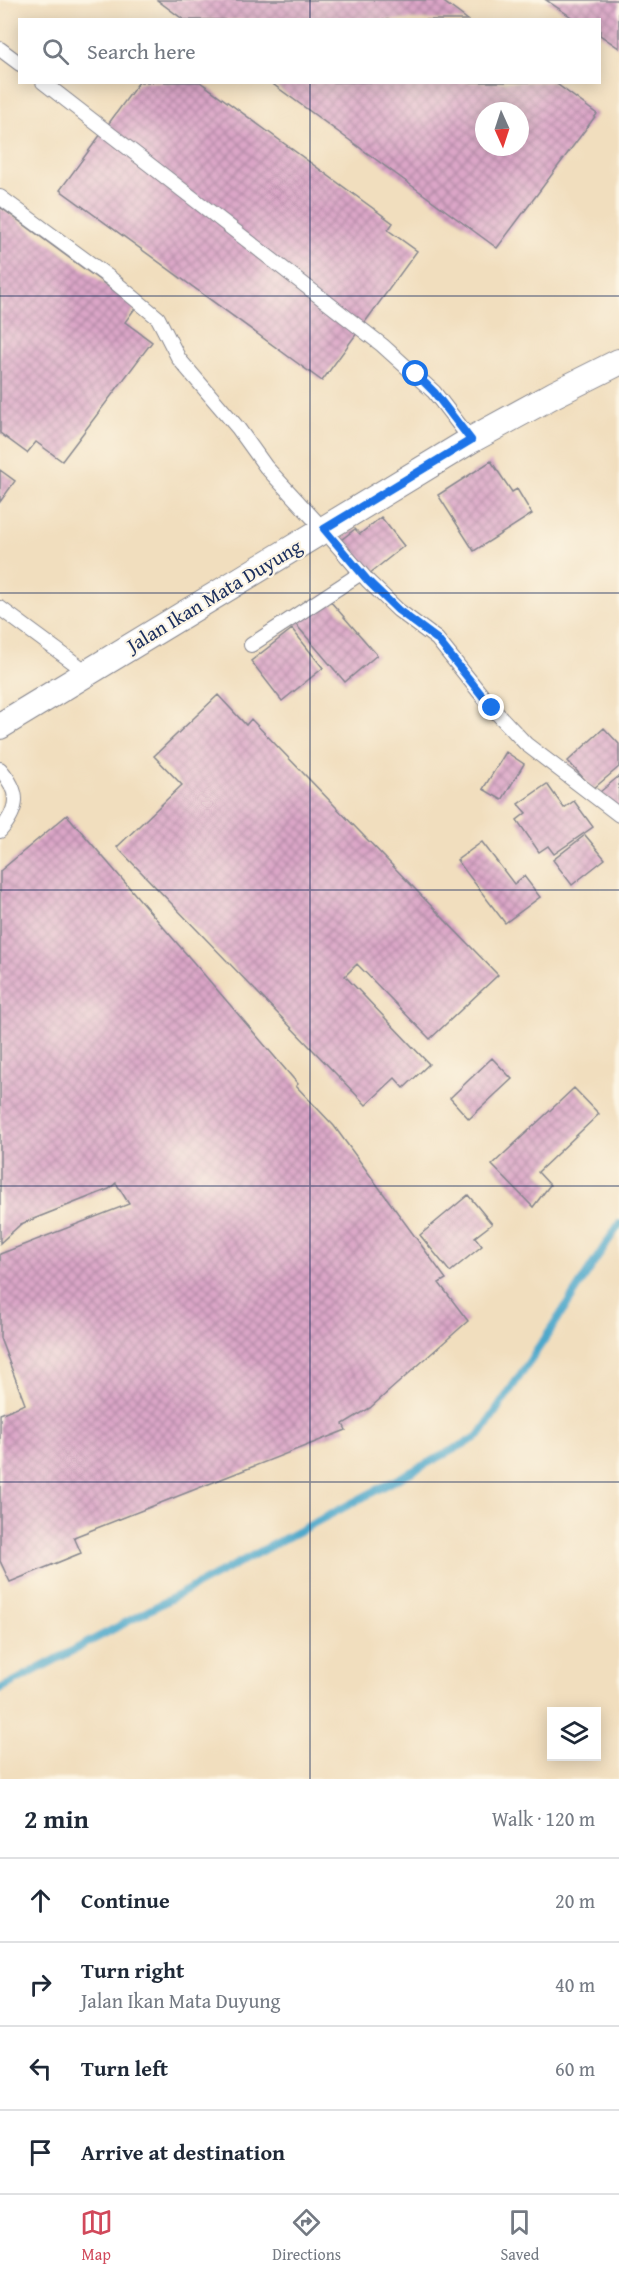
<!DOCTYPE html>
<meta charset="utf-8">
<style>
:root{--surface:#fff;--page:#f6f6f7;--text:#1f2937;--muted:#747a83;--line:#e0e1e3;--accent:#d1495b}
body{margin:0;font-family:"Gentium Book Plus",serif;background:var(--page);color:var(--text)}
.controls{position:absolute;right:18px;bottom:18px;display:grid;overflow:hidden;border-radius:0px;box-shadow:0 3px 15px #0003}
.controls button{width:54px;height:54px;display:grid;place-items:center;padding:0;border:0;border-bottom:2px solid var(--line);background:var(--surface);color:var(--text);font:30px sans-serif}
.compass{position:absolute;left:475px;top:102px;width:54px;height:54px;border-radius:50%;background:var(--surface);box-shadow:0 3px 15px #0003;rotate:177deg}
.stop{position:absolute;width:18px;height:18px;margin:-14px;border:4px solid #1a73e8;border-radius:50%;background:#fff}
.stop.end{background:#1a73e8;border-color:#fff;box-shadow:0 2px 6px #0008}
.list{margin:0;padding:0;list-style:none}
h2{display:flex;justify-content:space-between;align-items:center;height:78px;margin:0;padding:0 24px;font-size:26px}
h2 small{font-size:20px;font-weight:400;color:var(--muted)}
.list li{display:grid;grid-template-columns:39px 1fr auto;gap:18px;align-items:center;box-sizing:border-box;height:84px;padding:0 24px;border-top:2px solid var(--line)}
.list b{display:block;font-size:22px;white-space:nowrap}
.list p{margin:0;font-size:20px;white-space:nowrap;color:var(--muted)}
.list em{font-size:20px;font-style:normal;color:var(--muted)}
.icon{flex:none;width:33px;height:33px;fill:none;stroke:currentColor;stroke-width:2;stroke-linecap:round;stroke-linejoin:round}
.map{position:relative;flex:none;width:619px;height:1779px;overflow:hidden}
.search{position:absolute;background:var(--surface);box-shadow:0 3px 15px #0003;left:18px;right:18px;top:18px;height:66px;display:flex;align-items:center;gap:15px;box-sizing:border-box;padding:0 21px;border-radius:0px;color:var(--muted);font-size:22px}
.sheet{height:414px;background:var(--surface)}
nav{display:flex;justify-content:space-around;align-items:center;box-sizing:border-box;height:84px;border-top:2px solid var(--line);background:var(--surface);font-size:16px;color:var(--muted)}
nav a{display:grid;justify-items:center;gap:3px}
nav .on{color:var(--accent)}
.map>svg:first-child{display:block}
</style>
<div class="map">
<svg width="619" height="1779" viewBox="0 0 619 1779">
<defs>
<pattern id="building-cross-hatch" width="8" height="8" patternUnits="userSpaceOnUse" patternTransform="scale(1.5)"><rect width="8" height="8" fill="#dba6c7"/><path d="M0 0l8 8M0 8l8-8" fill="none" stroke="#b188a5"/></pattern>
</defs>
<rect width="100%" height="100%" fill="#fcf5e5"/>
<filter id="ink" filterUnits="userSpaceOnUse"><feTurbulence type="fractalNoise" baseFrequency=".0167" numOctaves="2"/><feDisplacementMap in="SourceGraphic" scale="12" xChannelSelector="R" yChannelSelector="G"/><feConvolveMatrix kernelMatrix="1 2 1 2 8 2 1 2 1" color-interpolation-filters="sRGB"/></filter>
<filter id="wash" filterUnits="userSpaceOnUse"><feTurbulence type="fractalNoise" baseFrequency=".008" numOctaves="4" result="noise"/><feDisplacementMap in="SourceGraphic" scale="24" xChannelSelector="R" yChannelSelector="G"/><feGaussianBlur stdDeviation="1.35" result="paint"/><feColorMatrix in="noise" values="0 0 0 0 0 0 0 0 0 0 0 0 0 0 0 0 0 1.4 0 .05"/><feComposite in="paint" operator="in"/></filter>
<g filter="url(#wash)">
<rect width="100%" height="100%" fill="#f1debe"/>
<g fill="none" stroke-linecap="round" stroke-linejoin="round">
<path stroke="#4da8cb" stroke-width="8" d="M0,1689L479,1436L550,1331L619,1224"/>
</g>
<g id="blocks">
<path fill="url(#building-cross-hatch)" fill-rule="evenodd" d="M157,0H441L468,20H184Z
M546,0H619V48L600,35V20H576Z
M139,82H200L393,223L388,230L417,251L322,381L60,190Z
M270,82H554L597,114L497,248ZM484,111H520V147H484Z
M0,207L136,307L125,322L152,342L62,461L36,442L27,453L0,433Z
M491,461L512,492L517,489L532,514L474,551L438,495Z
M0,470L15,481L0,502Z
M381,517L404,546L369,574L341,540L355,529L360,534Z
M324,594L377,655L345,682L293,621Z
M292,629L323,668L282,701L251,661Z
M218,695L246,725L251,719L498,975L430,1039L357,964L345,976L429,1064L404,1088L395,1078L366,1105L117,847L182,785L154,756Z
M604,728L619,744V767L593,789L568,761Z
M506,752L524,764L502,800L483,789Z
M619,776V814L600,792Z
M547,784L564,808L574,801L593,827L554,854L548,846L539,852L517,820L526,813L518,804Z
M67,815L298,1084L296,1086L334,1126L446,1279L439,1283L468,1321L370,1408L343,1424L346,1430L74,1537L81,1553L10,1582L0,1561V1414L25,1404L0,1338V1254L129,1204L116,1183L109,1189L21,1224L0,1243V871Z
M585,835L605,859L572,885L553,860Z
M482,842L514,884L524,876L540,897L505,923L457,860Z
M492,1058L512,1079L469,1119L450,1098Z
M574,1088L599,1114L538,1172L550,1185L533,1207L492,1165Z
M468,1195L492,1224L475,1237L482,1246L450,1272L420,1235Z"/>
</g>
</g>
<g filter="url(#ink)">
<use href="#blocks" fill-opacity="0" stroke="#86868e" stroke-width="1.5"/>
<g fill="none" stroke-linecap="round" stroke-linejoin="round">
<g stroke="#86868e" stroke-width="16">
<path id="lane" d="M0,49L20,64
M43,82L382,345L434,392L471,440
M0,197L110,278L158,318L179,359L238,428L266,467L323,529L368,581L398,610L437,639L492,708L526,744L619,815
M0,608L88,673
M251,645L361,573
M0,769C20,792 20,807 0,831"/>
</g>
<g stroke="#86868e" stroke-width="28">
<path id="street" d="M0,726L471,440L555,394L619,362"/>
</g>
<use href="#lane" stroke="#fff" stroke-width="14"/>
<use href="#street" stroke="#fff" stroke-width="26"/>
</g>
</g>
<g fill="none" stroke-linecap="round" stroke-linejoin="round" filter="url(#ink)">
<path stroke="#1a73e8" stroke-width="8" d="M416,374L434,392L471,440L324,529L368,581L398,610L437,639L492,708"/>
</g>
<path fill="none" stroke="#1b2f5e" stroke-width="1.5" stroke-opacity="0.55" d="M310,0V20M310,82V1779M0,296H619M0,593H619M0,890H619M0,1186H619M0,1482H619"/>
<g text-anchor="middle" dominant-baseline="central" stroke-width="4.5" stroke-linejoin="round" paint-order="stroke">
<g font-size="20" fill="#1b2f5e" stroke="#fcf5e5">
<text transform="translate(214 595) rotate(-31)">Jalan Ikan Mata Duyung</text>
</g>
</g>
</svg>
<div class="controls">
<button><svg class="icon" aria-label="layers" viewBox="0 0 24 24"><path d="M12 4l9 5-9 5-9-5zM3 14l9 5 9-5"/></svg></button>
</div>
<svg class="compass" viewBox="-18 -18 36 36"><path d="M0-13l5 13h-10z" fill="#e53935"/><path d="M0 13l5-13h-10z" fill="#747a83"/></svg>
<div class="stop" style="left:416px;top:374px"></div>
<div class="stop end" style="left:492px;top:708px"></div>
<div class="search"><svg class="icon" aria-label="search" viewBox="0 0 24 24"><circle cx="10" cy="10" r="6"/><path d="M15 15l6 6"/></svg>Search here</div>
</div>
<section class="sheet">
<h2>2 min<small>Walk · 120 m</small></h2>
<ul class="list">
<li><svg class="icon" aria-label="ahead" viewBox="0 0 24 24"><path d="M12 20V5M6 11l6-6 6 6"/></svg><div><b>Continue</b></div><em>20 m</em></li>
<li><svg class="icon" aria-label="right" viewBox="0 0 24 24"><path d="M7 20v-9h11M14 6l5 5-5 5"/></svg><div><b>Turn right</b><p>Jalan Ikan Mata Duyung</p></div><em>40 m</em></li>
<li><svg class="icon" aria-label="left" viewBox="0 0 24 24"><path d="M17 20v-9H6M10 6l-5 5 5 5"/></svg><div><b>Turn left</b></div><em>60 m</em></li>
<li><svg class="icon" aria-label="arrive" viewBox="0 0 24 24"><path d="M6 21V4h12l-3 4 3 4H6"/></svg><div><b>Arrive at destination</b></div></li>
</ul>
</section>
<nav>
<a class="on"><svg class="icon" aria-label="map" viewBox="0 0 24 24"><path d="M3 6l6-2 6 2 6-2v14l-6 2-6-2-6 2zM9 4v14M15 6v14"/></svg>Map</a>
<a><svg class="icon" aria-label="directions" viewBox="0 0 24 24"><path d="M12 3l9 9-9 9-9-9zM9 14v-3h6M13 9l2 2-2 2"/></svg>Directions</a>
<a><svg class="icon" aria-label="saved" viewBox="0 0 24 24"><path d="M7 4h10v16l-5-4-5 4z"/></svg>Saved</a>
</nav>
